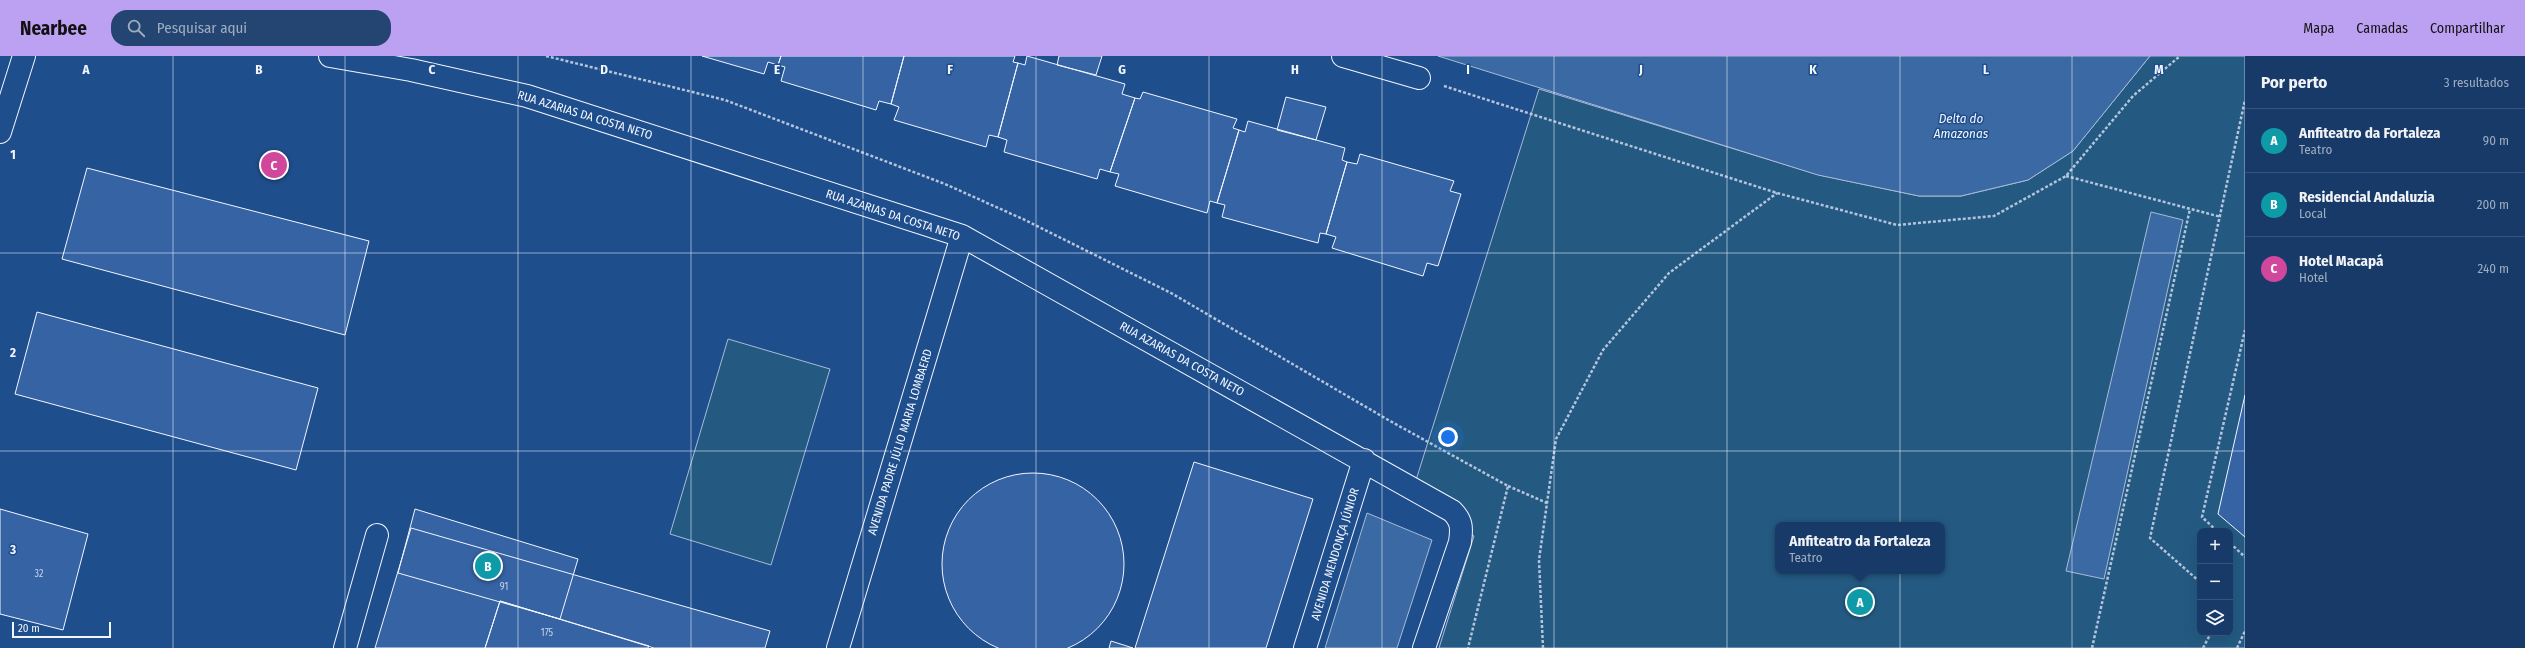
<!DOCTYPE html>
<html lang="pt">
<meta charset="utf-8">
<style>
:root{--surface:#173a69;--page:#244571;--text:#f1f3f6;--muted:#9eadc0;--line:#36547d;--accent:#bca0f2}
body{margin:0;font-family:"Fira Sans Condensed",sans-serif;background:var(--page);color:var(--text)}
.controls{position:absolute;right:12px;bottom:12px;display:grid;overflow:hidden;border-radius:8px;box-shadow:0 4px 16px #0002}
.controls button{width:36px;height:36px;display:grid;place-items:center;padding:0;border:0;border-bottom:1px solid var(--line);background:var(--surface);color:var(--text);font:20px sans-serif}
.scale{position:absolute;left:12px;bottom:10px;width:99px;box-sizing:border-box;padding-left:4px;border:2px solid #f2f6ff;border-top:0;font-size:11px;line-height:14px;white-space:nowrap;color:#f2f6ff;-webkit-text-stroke:3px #1f4e8c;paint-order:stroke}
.you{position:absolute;left:1448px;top:381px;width:14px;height:14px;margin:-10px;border:3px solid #fff;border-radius:50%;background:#1a73e8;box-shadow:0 0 0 6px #1a73e833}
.badge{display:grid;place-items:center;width:26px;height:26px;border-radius:50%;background:var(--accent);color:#fff;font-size:13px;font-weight:700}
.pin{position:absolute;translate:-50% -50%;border:2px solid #fff;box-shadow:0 1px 4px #0006}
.popup{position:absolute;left:1775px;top:466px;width:170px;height:52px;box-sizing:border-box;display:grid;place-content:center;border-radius:8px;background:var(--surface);filter:drop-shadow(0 1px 3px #0005);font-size:13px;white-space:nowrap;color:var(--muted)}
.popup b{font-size:15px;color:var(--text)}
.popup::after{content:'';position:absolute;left:50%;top:100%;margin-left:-8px;border:8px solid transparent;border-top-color:var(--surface)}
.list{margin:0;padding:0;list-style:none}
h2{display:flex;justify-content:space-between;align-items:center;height:52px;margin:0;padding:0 16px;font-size:17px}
h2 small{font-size:13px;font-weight:400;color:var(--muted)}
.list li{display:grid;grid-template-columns:26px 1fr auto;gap:12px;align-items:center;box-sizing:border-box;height:64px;padding:0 16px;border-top:1px solid var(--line)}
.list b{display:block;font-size:15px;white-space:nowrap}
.list p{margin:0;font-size:13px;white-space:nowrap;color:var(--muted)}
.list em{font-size:13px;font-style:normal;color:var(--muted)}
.icon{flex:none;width:22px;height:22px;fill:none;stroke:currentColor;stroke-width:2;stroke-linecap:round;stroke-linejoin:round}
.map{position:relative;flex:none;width:2245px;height:592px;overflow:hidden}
header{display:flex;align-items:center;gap:24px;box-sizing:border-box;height:56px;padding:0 20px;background:var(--accent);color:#111}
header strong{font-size:19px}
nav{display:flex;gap:22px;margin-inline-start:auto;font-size:14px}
.search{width:280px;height:36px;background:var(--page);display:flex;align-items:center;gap:10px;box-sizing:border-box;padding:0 14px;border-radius:16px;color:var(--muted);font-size:15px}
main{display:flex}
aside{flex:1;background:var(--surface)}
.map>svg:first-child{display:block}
</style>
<header>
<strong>Nearbee</strong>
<div class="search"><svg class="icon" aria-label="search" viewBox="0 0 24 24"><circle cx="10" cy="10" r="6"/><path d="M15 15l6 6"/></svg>Pesquisar aqui</div>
<nav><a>Mapa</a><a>Camadas</a><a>Compartilhar</a></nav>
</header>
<main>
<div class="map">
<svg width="2245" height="592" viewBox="0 0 2245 592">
<rect width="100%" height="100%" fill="#1f4e8c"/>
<path fill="#245a82" stroke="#a8bbd7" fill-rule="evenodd" d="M2150,0H2245V592H1439L1474,480L1411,440L1539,33L1819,119L1919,140H1961L2028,124L2073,95ZM1778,469H1942V515H1778ZM2200,475H2230V577H2200Z
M728,283L830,313L771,509L670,478Z"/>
<path fill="#3b69a3" stroke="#a8bbd7" d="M1438,0H2150L2073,95L2028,124L1961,140H1919L1818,119Z
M2151,156L2183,164L2104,523L2066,515Z
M1367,457L1432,484L1397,592H1325Z"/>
<path fill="#3563a3" stroke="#f2f6ff" d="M702,0H781L778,9L768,6L764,18Z
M781,0H904L891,48L879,45L876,54L781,25L785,11L778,9Z
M904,0H1015L1013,6L1018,7L998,81L989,79L986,91L894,64L899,51L891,48Z
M1027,0L1125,28L1122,38L1135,42L1110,116L1100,113L1097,123L1004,96L1007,84L998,81L1018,7L1025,9Z
M1059,0H1102L1096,19L1057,9Z
M1143,36L1237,63L1233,72L1239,74L1217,147L1210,145L1207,157L1115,130L1119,118L1110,116L1135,42L1140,43Z
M1286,41L1326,51L1316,84L1277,74Z
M1248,65L1345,92L1342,104L1347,106L1326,178L1320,177L1318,187L1222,161L1225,149L1217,147L1239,74L1245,76Z
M1360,98L1454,125L1450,135L1461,138L1438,210L1427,207L1423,220L1332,192L1336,181L1326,178L1347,106L1357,108Z
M87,112L369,185L345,279L62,203Z
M37,256L318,332L296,414L15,338Z
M2245,339V481L2218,458Z
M1194,406L1313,443L1266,592H1135Z
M942 508a91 91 0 1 1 182 0a91 91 0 1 1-182 0Z
M0,453L88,478L63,574L0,558Z
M415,453L578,503L560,563L398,517Z
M411,472L770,575L765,592H654L500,545L485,592H375Z
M500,545L649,590L648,592H485Z
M1111,585L1133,592H1109Z"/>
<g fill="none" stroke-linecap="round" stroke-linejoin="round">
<g stroke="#f2f6ff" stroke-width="24">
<path id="minor" d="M330,0L411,14L527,40L962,180L1452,455C1462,465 1462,472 1460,486L1424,592
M1343,0L1419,22
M0,76L24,0
M345,592L377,479
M838,592L962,180
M1305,592L1364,404"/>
</g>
<path stroke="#b3c4dc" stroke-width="2.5" stroke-dasharray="3 2" stroke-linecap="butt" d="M546,0L725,44L945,128L1025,164L1171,237L1390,365L1508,430L1468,592
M1444,30L1777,137L1897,169L1994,160L2066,120L2133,40L2180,0
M2066,120L2221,161
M1508,430L1547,447
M2217,475L2202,461L2245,274
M2230,487L2245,501
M2200,526L2150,482L2245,44
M1543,592L1539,504L1556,383L1603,294L1669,217L1777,137
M2092,592L2190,153
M2203,592L2211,577
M2237,592L2245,575"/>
<use href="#minor" stroke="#1f4e8c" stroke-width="22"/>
</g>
<path fill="none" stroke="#f2f6ff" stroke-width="1" stroke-opacity="0.55" d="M173,0V592M345,0V592M518,0V592M691,0V592M863,0V592M1036,0V592M1209,0V592M1382,0V592M1554,0V592M1727,0V592M1900,0V592M2072,0V592M0,197H2245M0,395H2245"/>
<g text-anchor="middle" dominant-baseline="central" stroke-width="3" stroke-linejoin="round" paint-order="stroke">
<g font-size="10" fill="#c3d1e8">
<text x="39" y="518">32</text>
<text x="504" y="531">91</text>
<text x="547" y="577">175</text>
</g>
<g font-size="12" fill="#f2f6ff" stroke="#1f4e8c">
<text transform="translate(585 59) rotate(17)">RUA AZARIAS DA COSTA NETO</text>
<text transform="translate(893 159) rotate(18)">RUA AZARIAS DA COSTA NETO</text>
<text transform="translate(1182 303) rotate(29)">RUA AZARIAS DA COSTA NETO</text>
<text transform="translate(900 386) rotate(-73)">AVENIDA PADRE JÚLIO MARIA LOMBAERD</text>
<text transform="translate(1335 498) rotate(-73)">AVENIDA MENDONÇA JÚNIOR</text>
</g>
<g font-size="13" font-style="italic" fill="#f2f6ff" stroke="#1f4e8c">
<text x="1961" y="62">Delta do<tspan x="1961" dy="15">Amazonas</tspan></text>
</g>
</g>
<g font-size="13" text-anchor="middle" font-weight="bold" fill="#f2f6ff" stroke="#1f4e8c" stroke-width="3" stroke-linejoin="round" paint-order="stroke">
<text x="86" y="18">A</text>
<text x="259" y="18">B</text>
<text x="432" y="18">C</text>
<text x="604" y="18">D</text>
<text x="777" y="18">E</text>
<text x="950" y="18">F</text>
<text x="1122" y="18">G</text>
<text x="1295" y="18">H</text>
<text x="1468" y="18">I</text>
<text x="1641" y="18">J</text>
<text x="1813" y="18">K</text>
<text x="1986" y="18">L</text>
<text x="2159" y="18">M</text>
<text x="13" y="103">1</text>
<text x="13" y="301">2</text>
<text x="13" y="498">3</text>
</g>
</svg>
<div class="controls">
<button>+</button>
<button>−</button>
<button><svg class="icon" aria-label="layers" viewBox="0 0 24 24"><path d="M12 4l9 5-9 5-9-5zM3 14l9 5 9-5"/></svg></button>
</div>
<div class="scale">20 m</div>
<div class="you"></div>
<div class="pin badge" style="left:1860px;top:546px;background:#0f9aa8">A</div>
<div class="popup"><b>Anfiteatro da Fortaleza</b>Teatro</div>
<div class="pin badge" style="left:488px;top:510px;background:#0f9aa8">B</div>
<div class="pin badge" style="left:274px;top:109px;background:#d1479c">C</div>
</div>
<aside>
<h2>Por perto<small>3 resultados</small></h2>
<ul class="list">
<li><span class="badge" style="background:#0f9aa8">A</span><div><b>Anfiteatro da Fortaleza</b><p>Teatro</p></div><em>90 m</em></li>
<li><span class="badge" style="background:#0f9aa8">B</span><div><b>Residencial Andaluzia</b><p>Local</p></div><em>200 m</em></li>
<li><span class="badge" style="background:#d1479c">C</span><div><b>Hotel Macapá</b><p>Hotel</p></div><em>240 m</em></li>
</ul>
</aside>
</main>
